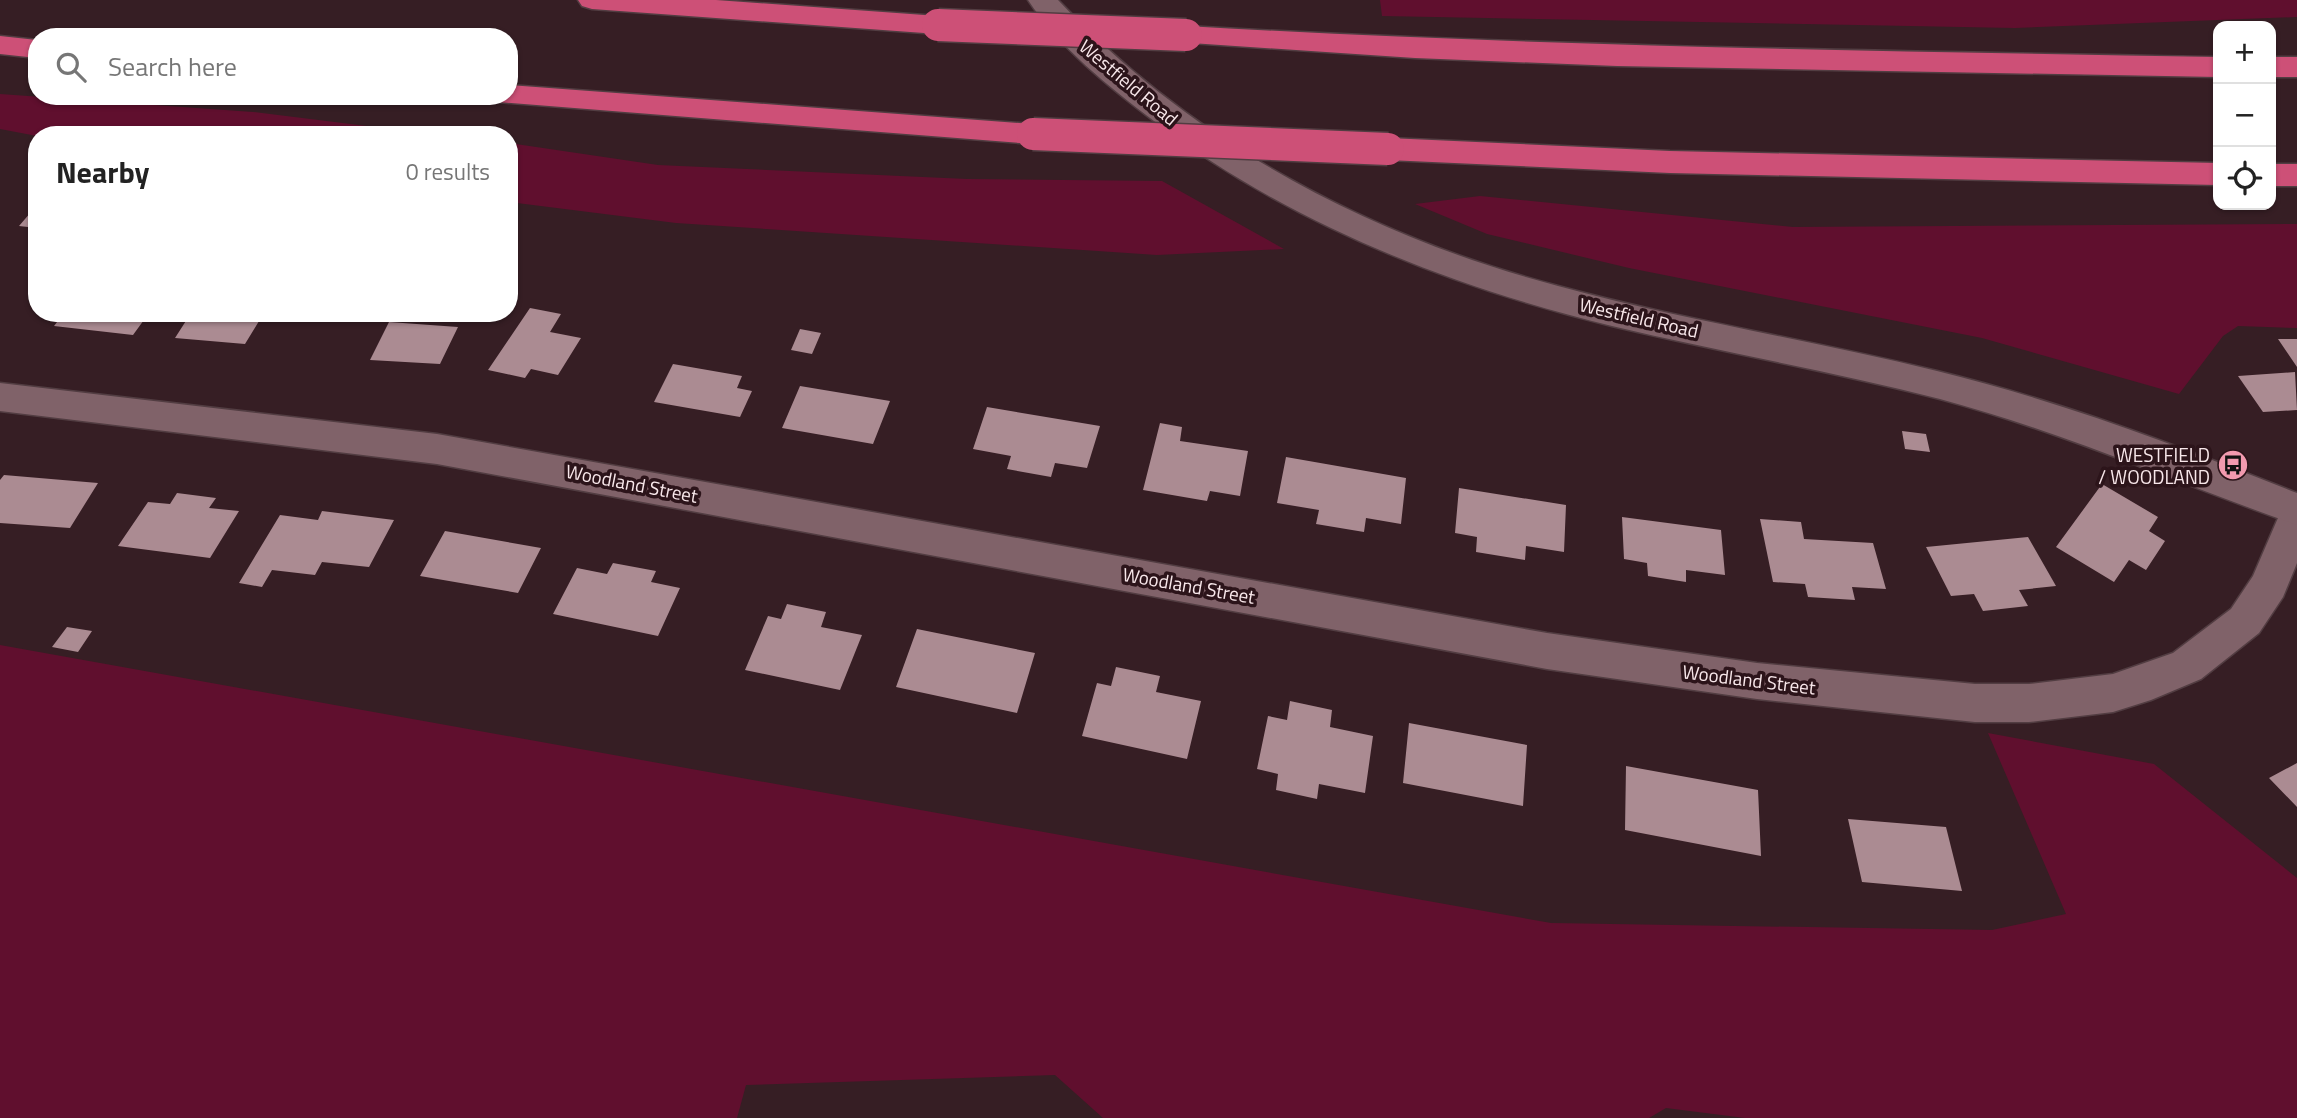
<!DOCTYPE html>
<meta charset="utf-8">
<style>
:root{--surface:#fff;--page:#f2f2f2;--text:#222;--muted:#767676;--line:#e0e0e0}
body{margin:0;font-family:"Titillium Web",sans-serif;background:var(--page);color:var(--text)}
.controls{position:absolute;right:21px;top:21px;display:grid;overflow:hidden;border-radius:14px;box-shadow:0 2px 5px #0004}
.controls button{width:63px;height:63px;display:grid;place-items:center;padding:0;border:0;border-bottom:2px solid var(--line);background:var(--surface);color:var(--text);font:35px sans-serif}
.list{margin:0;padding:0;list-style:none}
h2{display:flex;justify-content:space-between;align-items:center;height:91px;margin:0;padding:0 28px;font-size:30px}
h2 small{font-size:23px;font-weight:400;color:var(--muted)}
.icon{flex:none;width:38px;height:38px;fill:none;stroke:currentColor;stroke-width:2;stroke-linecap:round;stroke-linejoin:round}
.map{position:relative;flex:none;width:2297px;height:1118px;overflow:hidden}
.search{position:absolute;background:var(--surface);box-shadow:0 2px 5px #0004;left:28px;top:28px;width:490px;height:77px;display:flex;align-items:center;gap:18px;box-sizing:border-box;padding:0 24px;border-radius:28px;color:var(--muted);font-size:26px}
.panel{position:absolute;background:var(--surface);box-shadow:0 2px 5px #0004;left:28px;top:126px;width:490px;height:196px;border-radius:28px}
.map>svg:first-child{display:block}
</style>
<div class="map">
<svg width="2297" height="1118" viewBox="0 0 2297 1118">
<rect width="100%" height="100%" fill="#361e24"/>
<path fill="#600f2e" d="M1380,0H2297V17L2015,28L1382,16Z
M0,94L253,112L439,135L37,136L0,129Z
M509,143L658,165L967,179L1162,181L1284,249L1157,255L676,223L509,202Z
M1480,196L1793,227L2297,224V328L2238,326L2223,336L2179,394L1982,338L1629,268L1487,234L1415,204Z
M0,645L1551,923L1992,930L2066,914L1988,733L2154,764L2297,878V1118H1745L1666,1108L1649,1118H1103L1055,1075L746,1085L737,1118H0Z"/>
<path fill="#ab8b92" d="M37,205V228L19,226Z
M530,308L561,314L550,332L581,338L558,375L531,369L525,378L488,370Z
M64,313H149L133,335L54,326Z
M191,313H264L245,344L175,338Z
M389,322L458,327L440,364L370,360Z
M800,329L821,333L812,354L791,350Z
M2278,339H2297V367Z
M673,364L742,376L737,388L752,391L740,417L654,402Z
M2295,372L2297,410L2263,412L2238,376Z
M800,386L890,401L873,444L782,428Z
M987,407L1100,426L1087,468L1055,463L1051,477L1007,469L1011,456L973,449Z
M1160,423L1182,427L1180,441L1248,451L1240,496L1210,491L1207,501L1143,490Z
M1902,431L1926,434L1930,452L1905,449Z
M1286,457L1406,478L1401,524L1366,518L1364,532L1316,524L1319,510L1277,503Z
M4,475L98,483L70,528L0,523V480Z
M2102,484L2158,517L2149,531L2165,541L2146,570L2129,560L2114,582L2056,547Z
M1459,488L1566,505L1564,552L1526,546L1525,560L1476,552L1477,537L1455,533Z
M177,493L216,498L209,508L239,511L210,558L118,546L148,502L170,504Z
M322,511L394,520L369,567L322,562L315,575L272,570L262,587L239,583L280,515L318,520Z
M1622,517L1721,530L1725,575L1686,570V582L1648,576L1647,563L1624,559Z
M1760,519L1801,522L1804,539L1873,543L1886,589L1852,587L1855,600L1808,597L1805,584L1773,582Z
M445,531L541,548L518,593L420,576Z
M2028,537L2056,586L2019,590L2028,606L1983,611L1974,594L1951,596L1926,547Z
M613,563L656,571L651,582L680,588L658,636L553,614L577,568L607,574Z
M787,604L826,612L821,627L862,635L840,690L745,670L768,616L781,619Z
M67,627L92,631L78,652L52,647Z
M917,629L1035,653L1017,713L896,687Z
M1116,667L1160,676L1156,692L1201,701L1187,759L1082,736L1097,683L1111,686Z
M1290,701L1332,710L1330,727L1373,736L1365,793L1319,784L1317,799L1276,790L1278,774L1257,769L1268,716L1287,720Z
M1409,723L1527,745L1523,806L1403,783Z
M2297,763V807L2269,778Z
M1626,766L1758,790L1761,856L1625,830Z
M1848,819L1946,827L1962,891L1862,882Z"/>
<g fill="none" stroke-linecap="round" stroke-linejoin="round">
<g stroke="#523d42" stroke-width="3">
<path id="street" d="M0,383L437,434L1547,633L1757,663L1975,684H2029L2113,674L2173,653L2231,609L2253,576L2284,504L2297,499V563L2283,597L2259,633L2201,679L2151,700L2113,712L2029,722H1975L1757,699L1547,669L437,464L0,411Z"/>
</g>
<g stroke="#523d42" stroke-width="3">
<path id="secondary" d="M1028,0H1058C1193,143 1369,236 1558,286C1683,320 1811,340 1937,371C2060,401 2179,446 2297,493V525C2177,483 2063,432 1940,399C1831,371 1721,352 1612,326C1449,286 1288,223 1154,121C1109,87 1059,47 1028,0Z"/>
</g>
<g stroke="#523d42" stroke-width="3">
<path id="highway" d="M578,0H716L938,16L948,19L952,25L948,31L938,34L592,9L582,6Z
M1186,26C1530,46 1874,51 2218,57V77L1617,66L1415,58L1176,42L1172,35L1176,28Z
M0,36L37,40V58L0,54Z
M2271,57H2297V77H2271Z
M509,85L1033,124L1044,127L1048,134L1044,141L1033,144L498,102L495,96H509Z
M1388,138L1670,151L2218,163V185L1670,173L1388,160L1377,157L1373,149L1377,141Z
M2271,164H2297V186H2271Z"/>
</g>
<use href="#street" fill="#806269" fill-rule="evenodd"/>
<use href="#secondary" fill="#806269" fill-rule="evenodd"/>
<use href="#highway" fill="#cd5077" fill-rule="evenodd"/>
<g stroke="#523d42" stroke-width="35" stroke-linecap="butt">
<path id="highway-bridge" d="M938,25L1186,35
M1033,134L1388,149"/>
</g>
<use href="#highway-bridge" stroke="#cd5077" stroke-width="32"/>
</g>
<defs>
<g id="bus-disc" transform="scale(1.575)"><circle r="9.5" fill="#f29aaf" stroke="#2c141a"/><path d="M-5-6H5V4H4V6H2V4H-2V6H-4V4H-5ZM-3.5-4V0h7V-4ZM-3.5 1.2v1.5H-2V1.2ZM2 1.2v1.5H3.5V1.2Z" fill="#111"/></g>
</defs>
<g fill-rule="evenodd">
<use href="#bus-disc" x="2233" y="465"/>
</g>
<g text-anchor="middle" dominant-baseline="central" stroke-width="7" stroke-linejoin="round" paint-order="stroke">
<g font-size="19" fill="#f8e7ea" stroke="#2c141a">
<text transform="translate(1129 82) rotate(40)">Westfield Road</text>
<text transform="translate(1639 317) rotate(13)">Westfield Road</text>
<text transform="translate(632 483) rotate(11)">Woodland Street</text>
<text transform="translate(1189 585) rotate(10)">Woodland Street</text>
<text transform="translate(1749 679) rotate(7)">Woodland Street</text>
</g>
<g font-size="19" fill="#f8e7ea" stroke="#2c141a" text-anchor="end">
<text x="2210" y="454">WESTFIELD<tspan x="2210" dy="22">/ WOODLAND</tspan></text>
</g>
</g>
</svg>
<div class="controls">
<button>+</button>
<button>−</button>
<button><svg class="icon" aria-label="locate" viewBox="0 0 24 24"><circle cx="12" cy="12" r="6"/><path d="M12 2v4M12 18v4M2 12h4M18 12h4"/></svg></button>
</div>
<div class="search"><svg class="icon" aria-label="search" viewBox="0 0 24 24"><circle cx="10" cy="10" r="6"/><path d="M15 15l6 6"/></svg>Search here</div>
<section class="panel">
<h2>Nearby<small>0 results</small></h2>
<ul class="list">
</ul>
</section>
</div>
